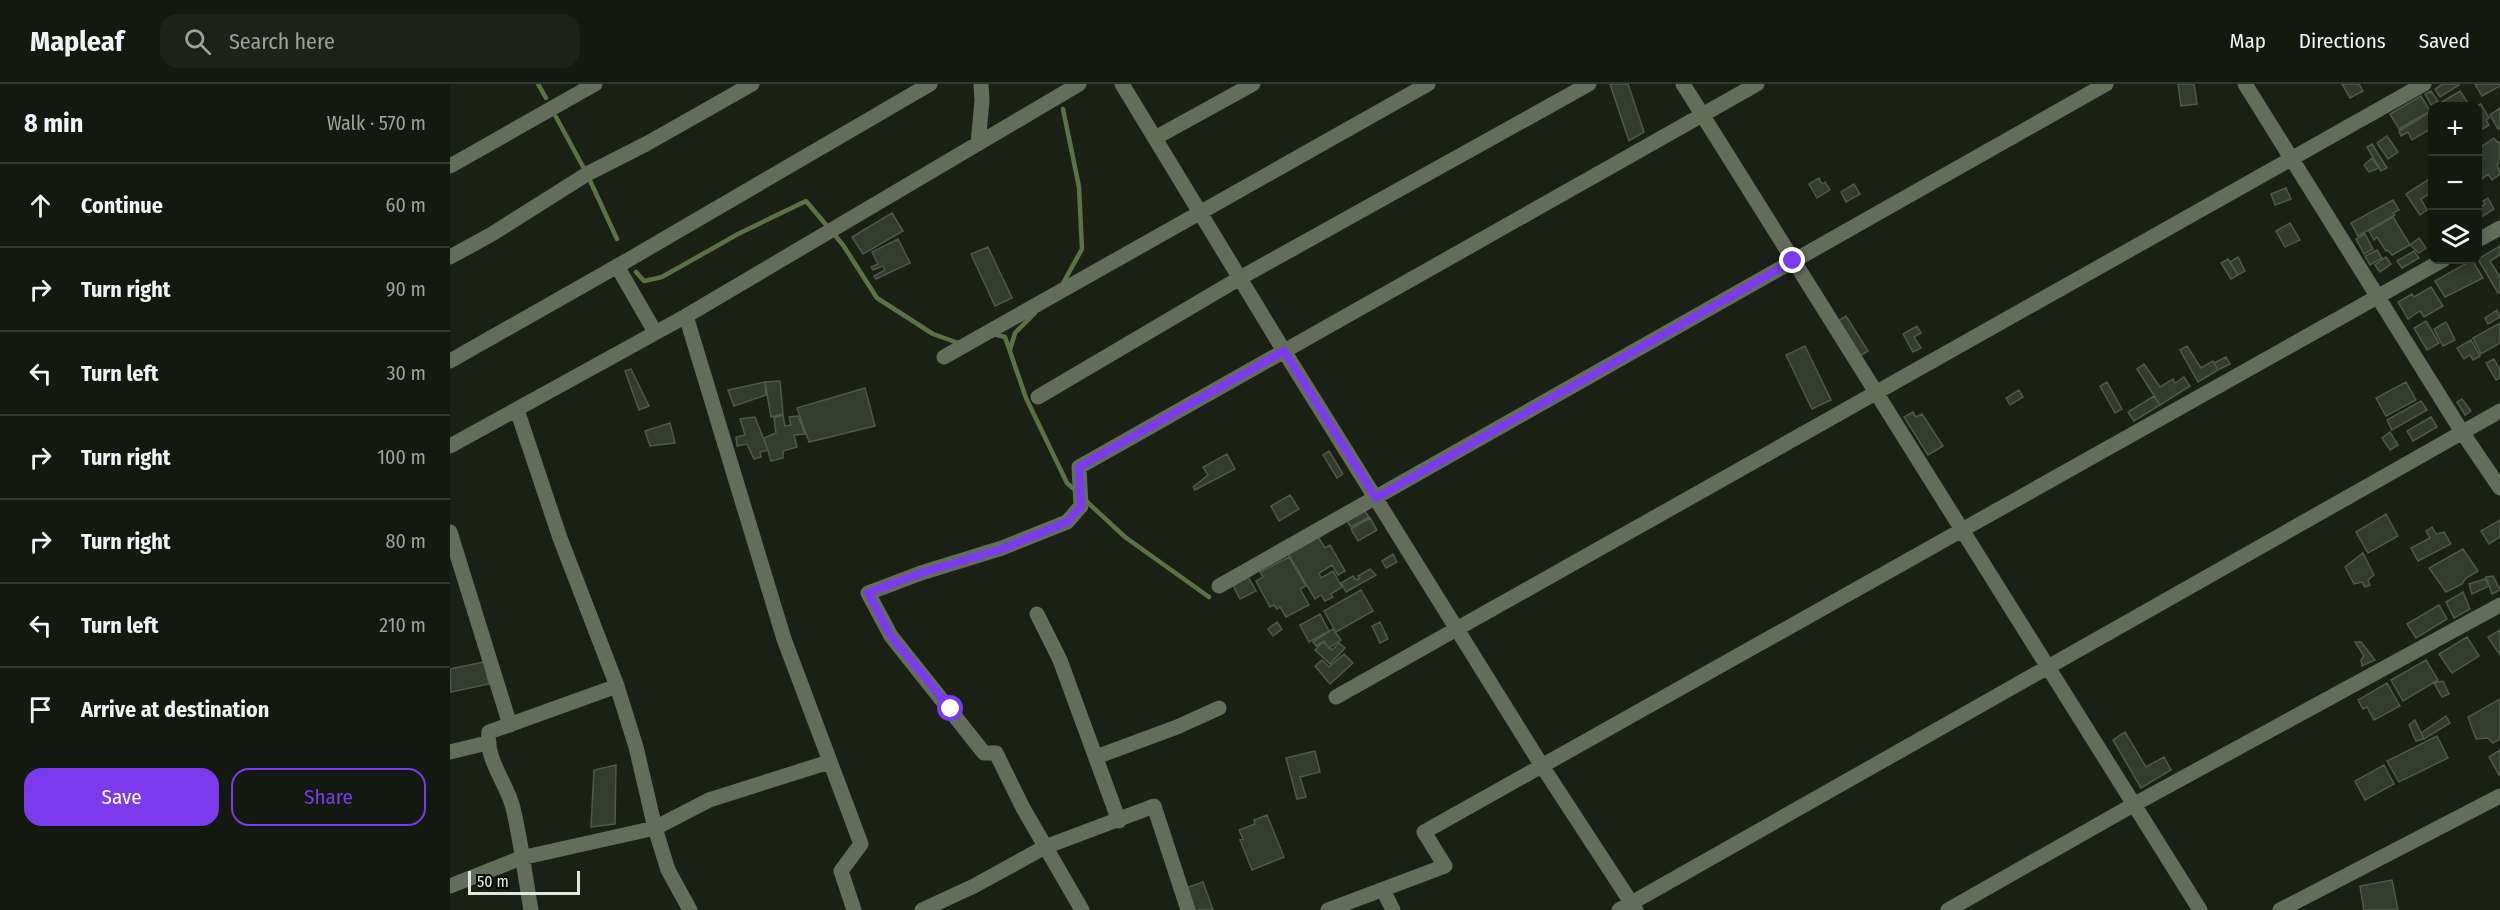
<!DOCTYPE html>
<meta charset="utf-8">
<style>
:root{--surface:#14190f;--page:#1d2218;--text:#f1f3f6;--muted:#9da09e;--line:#33382f;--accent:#7c3aed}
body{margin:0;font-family:"Fira Sans Condensed",sans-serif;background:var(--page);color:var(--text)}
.controls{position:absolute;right:18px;top:18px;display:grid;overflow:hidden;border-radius:12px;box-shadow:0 3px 15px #0003}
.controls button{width:54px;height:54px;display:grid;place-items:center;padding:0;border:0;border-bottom:2px solid var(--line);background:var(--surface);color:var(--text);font:30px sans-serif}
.scale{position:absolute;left:18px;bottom:15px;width:112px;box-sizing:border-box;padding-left:6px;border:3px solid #e2e7de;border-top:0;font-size:16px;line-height:21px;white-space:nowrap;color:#e2e7de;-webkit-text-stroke:4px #070a05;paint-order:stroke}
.stop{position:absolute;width:18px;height:18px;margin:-14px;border:4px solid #7c3aed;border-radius:50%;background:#fff}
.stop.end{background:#7c3aed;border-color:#fff;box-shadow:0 2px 6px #0008}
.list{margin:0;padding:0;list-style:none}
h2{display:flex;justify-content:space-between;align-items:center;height:78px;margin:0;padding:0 24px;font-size:26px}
h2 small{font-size:20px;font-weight:400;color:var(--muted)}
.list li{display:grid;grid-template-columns:39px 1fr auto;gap:18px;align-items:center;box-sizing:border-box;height:84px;padding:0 24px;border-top:2px solid var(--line)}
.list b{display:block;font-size:22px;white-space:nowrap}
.list em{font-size:20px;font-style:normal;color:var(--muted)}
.actions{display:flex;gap:12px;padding:18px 24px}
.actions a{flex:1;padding:14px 0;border:2px solid var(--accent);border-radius:18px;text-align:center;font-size:21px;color:var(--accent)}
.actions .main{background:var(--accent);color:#fff}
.icon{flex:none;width:33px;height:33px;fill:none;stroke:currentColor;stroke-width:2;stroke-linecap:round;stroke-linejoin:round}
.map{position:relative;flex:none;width:2050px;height:826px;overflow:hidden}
header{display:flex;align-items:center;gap:36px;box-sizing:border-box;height:84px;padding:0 30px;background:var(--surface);border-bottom:2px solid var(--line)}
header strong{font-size:28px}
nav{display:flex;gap:33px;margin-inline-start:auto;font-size:21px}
.search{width:420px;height:54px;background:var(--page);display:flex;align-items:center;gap:15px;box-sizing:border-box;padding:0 21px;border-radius:18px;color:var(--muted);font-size:22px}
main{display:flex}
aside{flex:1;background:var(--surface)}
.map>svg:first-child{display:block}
</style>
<header>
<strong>Mapleaf</strong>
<div class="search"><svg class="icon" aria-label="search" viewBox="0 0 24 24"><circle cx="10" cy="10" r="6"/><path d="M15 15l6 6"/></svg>Search here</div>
<nav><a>Map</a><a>Directions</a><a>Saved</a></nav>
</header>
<main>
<aside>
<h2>8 min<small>Walk · 570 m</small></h2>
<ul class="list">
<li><svg class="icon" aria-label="ahead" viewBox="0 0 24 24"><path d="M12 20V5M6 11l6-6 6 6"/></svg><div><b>Continue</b></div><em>60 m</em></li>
<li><svg class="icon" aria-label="right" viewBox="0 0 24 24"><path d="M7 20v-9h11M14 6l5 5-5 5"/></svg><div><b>Turn right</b></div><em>90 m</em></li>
<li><svg class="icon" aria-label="left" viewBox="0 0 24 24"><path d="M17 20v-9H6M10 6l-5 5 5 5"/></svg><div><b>Turn left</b></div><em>30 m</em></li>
<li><svg class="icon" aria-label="right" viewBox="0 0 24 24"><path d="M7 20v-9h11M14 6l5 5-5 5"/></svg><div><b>Turn right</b></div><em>100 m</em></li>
<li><svg class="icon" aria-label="right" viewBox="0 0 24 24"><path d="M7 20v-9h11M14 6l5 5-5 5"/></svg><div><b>Turn right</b></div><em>80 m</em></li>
<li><svg class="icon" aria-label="left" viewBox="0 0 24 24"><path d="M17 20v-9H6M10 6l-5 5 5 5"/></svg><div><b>Turn left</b></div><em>210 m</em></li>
<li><svg class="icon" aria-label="arrive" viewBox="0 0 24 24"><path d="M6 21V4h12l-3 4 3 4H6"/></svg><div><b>Arrive at destination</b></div></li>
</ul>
<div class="actions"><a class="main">Save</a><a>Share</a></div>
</aside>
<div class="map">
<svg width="2050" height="826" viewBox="0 0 2050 826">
<rect width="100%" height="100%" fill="#1a2114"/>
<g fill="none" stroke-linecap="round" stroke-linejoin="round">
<path stroke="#5b7344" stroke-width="4.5" d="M88,0L96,14
M106,33L137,90L167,155
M186,188L194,197L212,193L288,150L356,117L393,161L427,214L483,250L508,259
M612,201L632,165L629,103L613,25
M543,250L555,253L576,314L617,399L626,407
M560,266L565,249L585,229
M634,415L675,453L759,513"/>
</g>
<path fill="#343c2d" stroke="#505949" stroke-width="1.5" d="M1160,0H1178L1194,48L1179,57Z
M1728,0H1744L1747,20L1731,22Z
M1892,0H1909L1913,7L1900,14Z
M1993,0H2008L2009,1L1990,13L1985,5Z
M2025,0H2050V2L2032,12Z
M1981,7L1988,17L1981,21L1975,10Z
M2010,7L2020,22H1985Z
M1971,12L1980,27L1949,45L1940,30Z
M2031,20L2039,34L2036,36L2039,41L2028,48L2027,22Z
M2050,24V44L2048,45L2040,31Z
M1982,27V44L1962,56L1958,48L1951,52L1949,47Z
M1937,52L1948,68L1938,75L1927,59Z
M2044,54L2047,58H2050V78L2047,80L2050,90L2042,96L2038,90L2032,95L2028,88V65Z
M1922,60L1937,84L1931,87L1917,63Z
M1922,74L1929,84L1919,88L1914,81Z
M1369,94L1372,100L1375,98L1380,106L1367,114L1359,100Z
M1979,95L1982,100V108L1971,115L1977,126L1970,131L1956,110Z
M1404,100L1410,110L1396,118L1391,108Z
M1836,104L1841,115L1825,121L1821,110Z
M2038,114L2044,125L2028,135V125L2035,120L2033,117Z
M1943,116L1949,126L1943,129L1945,131L1908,152L1901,139Z
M442,129L453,147L413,170L402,153Z
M1943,133L1960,161L1942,171L1938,166L1936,167L1927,153L1924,156L1919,147Z
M1840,139L1850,156L1835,163L1826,147Z
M1915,150L1923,165L1914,170L1906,155Z
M1969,154L1976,164L1969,169L1960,161Z
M448,155L460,179L426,195L424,192L435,186L433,182L423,186L421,183L428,180L422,168Z
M2050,162V171L2040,177L2050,193V207L2048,209L2028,175Z
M538,163L562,214L545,222L521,170Z
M1927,166L1932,174L1920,181L1915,172Z
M1964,167L1969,174L1952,184L1947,177Z
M1788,173L1795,187L1788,191L1780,178Z
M1936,173L1941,180L1930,188L1925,181Z
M1778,175L1788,191L1781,195L1771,179Z
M2022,176L2033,194L1995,213L1985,197Z
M1981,203L1993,222L1974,233L1970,227L1958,235L1948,218L1962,210L1964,213Z
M2047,226L2050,233L2038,240L2035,234Z
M1396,232L1418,267L1410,272L1388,237Z
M1976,237L1989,259L1977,266L1964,244Z
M1996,238L2005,256L1993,262L1984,245Z
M2050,239V259L2031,270L2023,254Z
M1467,242L1471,249L1464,253L1471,264L1463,268L1453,250Z
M2021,256L2030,272L2023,276L2020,271L2014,275L2007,264Z
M1355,262L1381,316L1362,325L1336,271Z
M1737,262L1751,284L1763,277L1768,286L1748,298L1730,266Z
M1776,273L1780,280L1768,286L1764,279Z
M2044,275L2050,286V294L2046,296L2036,279Z
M1694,280L1710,303L1723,295L1725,299L1734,293L1740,302L1710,321L1687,285Z
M181,285L199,322L189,326L175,287Z
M330,297L333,330L321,333L315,298Z
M315,298L316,311L284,322L278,306Z
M1657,298L1672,325L1665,329L1650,302Z
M1956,298L1966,316L1936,332L1926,314Z
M415,304L425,342L359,358L347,324Z
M1569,306L1573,313L1560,321L1556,314Z
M1704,312L1710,321L1684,337L1678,328Z
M2012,315L2021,327L2015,331L2007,318Z
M1971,317L1977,326L1942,346L1937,336Z
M1463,328L1466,333L1472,330L1493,362L1478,371L1454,333Z
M333,331L335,342L341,341L339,333L348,332L355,350L344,351L347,363L333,367V374L321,377L314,354L326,349L324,334Z
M305,333L318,366L310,368L311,373L304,375L297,360L287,362L286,353L295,351L290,335Z
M1981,333L1987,343L1963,357L1957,347Z
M220,339L225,359L200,362L195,347Z
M1940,348L1948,361L1940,366L1932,354Z
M879,367L893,390L887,394L873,371Z
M777,370L785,385L745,406L743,403L758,391L753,383Z
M840,411L849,425L829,437L821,422Z
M912,423L919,433L901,443L894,433Z
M1936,430L1948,452L1918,469L1906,448Z
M920,434L927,446L908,457L901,445Z
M2050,436V453L2039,460L2031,447Z
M1982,443L1986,450L1994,448L2001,460L1968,477L1961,464L1980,454L1976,447Z
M866,450L875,464L880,461L895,487L888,491L882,481L869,489L871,494L883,487L892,503L881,510L883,513L875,517L871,511L865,515L837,468Z
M2013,465L2028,487L2016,494L2012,500L1996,508L1979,484Z
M1913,469L1924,491L1918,496L1920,501L1915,503L1912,498L1904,500L1895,483Z
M943,470L947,478L936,484L932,477Z
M839,473L856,502L850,505L859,521L836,533L830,523L827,525L824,521L820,523L806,497L813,493L810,488Z
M920,485L926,491L896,508L891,499L903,492L906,496L910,494L908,492Z
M796,489L806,507L790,515L781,497Z
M2043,492L2050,506L2042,510L2036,493Z
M2035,495L2039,502L2022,510L2019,500Z
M911,506L923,527L886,548L874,527Z
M2013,508L2020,525L2004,534L1996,518Z
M1989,521L1997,535L1966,554L1957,540Z
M870,530L879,547L859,558L850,541Z
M827,538L832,545L823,552L818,545Z
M930,538L938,555L930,559L922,542Z
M883,545L891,556L879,564L874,557L866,562L863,558Z
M2050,546V571L2038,553Z
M2017,553L2029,572L2002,589L1989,570Z
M873,558L882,566L889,559L895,564L880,580L865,566Z
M1905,558H1911L1925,576L1912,582L1911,576L1914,572Z
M894,570L903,579L880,600L865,582L872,576L879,583Z
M1976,576L1988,596L1953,617L1941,596Z
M34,578L39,600L1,608L0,585Z
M1993,597L1999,610L1992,613L1984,599Z
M1937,599L1950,622L1924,636L1917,623L1913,625L1908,616Z
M2050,615V655L2043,659L2038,654L2026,655L2018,633Z
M1996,632L2000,639L1974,655L1971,649Z
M1965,636L1974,655L1966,657L1959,641Z
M1675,648L1696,683L1714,673L1721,686L1691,704L1663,656Z
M1987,652L1998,674L1949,698L1937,677Z
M2050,666V690L2049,691L2039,673Z
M865,667L870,688L850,693L856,713L847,715L836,674Z
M166,681L165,740L141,743L144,686Z
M1934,681L1944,700L1915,716L1905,697Z
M817,731L834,773L802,786L790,756L793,755L789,746L805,740L804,736Z
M1942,796L1948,826H1914L1910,802Z
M753,798L763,826H740L733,805Z"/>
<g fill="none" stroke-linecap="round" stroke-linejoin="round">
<path stroke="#636e5a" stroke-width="15" d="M672,0L834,267L1092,682L1186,826
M1233,0L1750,826
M1795,0L2012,348L2050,404
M705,54L803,0
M528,60L532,17L531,0
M0,82L145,0
M2028,156L2050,144
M0,173L42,150L137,90L196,60L302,0
M167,182L205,248
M236,232L334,555L411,760L391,787L404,826
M494,273L978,0
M0,277L178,176L480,0
M588,313L790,194L1139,0
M67,326L110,454L167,602L186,663L205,744L218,786L240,826
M0,362L236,232L629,0
M0,448L60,641
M769,502L1656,0
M587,530L610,576L669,737
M886,613L1974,0
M0,668L37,659
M646,673L727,643L769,624
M0,802L71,774L205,744L259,716L379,678
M933,806L943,826
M81,826C75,792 71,757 63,724C57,699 35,676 39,648L167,602
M472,826L524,802L595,763L704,722L738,826
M632,826L573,724L546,669H534L441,552L418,509L471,489L552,464L617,438L631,422L629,383L1307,0
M878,826L995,782L974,748L1993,176
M1169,826L2050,327
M1498,826L1683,721L2050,521
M1830,826L2050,712"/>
</g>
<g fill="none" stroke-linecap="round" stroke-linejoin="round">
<path stroke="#7c3aed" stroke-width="8" d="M501,625L441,552L418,509L471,489L552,465L617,438L631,422L629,383L834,267L926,414L1343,177"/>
</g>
</svg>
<div class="controls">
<button>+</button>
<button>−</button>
<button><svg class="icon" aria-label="layers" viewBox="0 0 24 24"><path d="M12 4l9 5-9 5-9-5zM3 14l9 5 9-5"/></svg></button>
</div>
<div class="scale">50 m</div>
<div class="stop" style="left:501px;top:625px"></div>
<div class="stop end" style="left:1343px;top:177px"></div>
</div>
</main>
